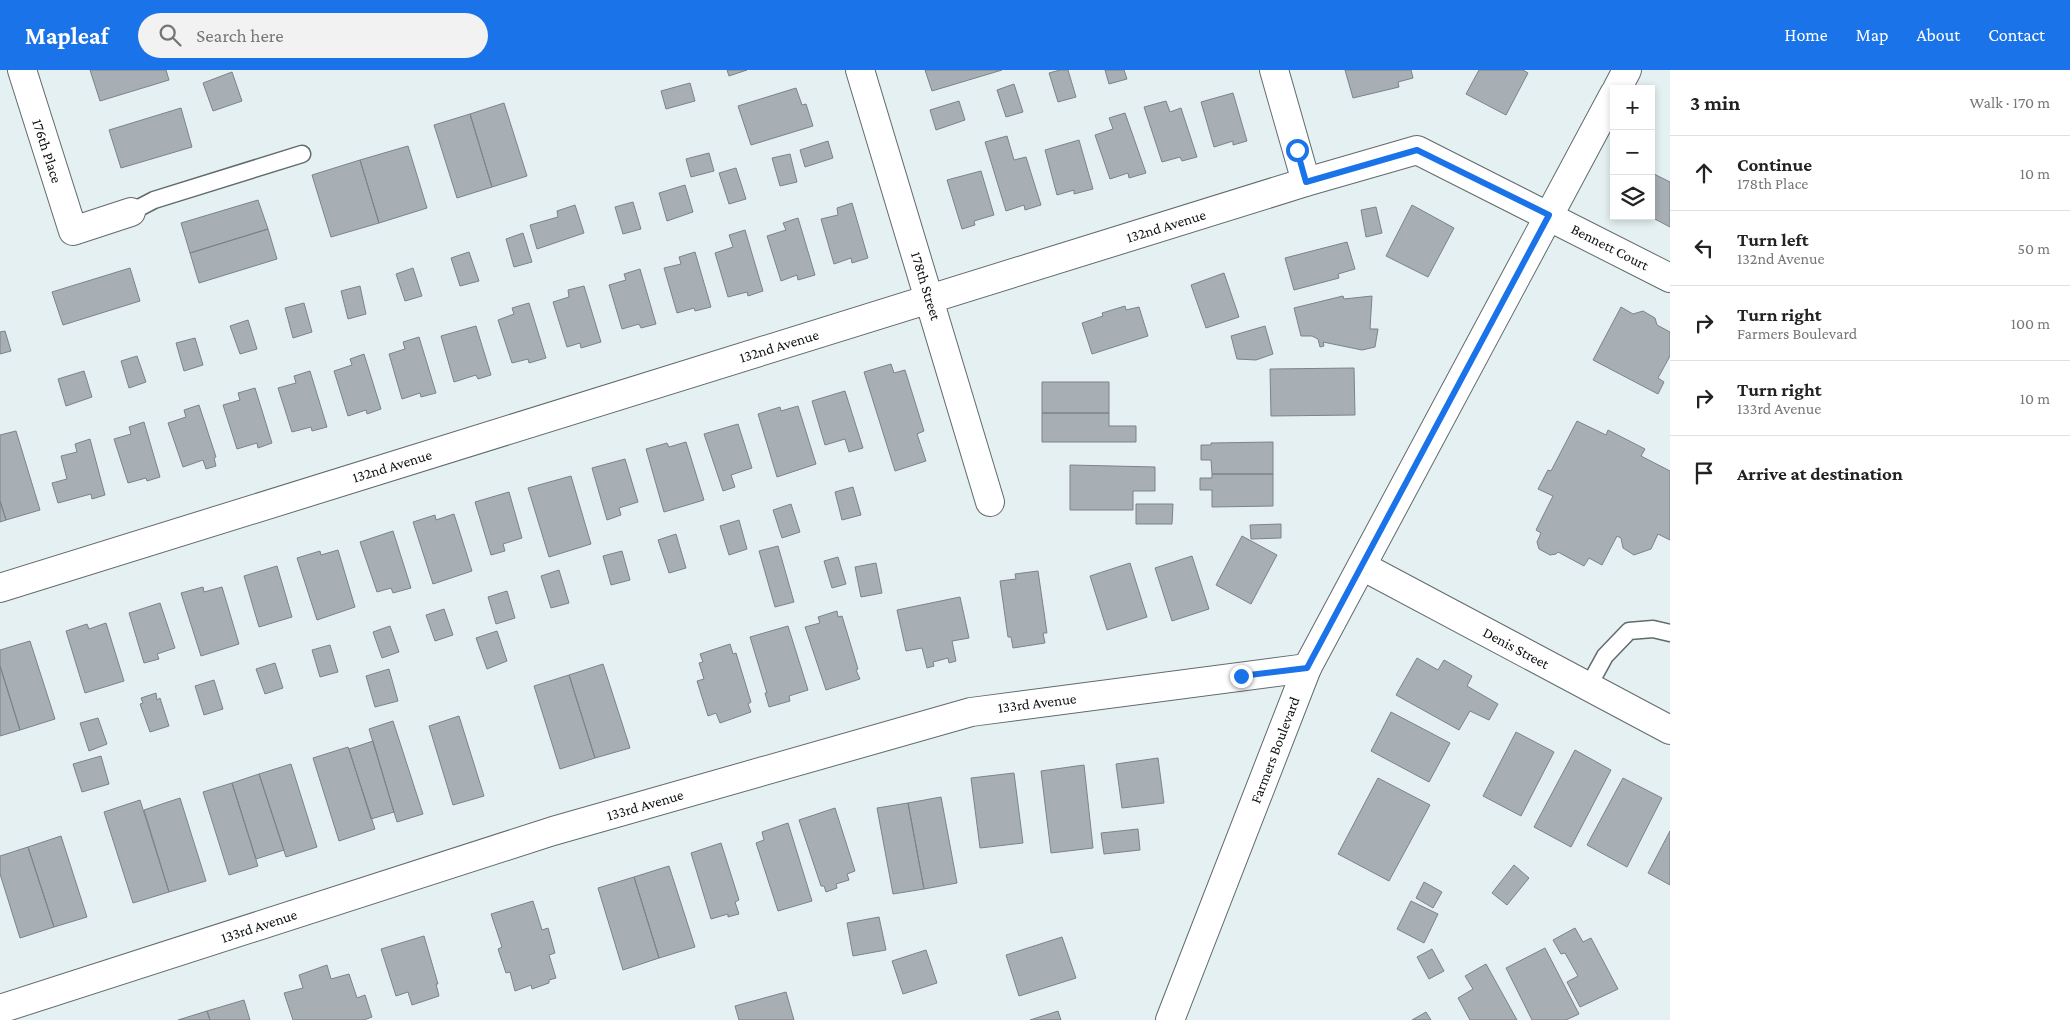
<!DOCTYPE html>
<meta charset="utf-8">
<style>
:root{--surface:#fff;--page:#f2f2f2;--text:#222;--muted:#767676;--line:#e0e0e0;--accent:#1a73e8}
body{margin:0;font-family:"Crimson Pro",serif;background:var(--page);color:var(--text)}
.controls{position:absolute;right:15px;top:15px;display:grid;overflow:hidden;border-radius:0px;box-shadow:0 2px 8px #0003}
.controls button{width:45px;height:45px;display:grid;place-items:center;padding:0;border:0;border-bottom:1px solid var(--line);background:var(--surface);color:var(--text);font:25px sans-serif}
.stop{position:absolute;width:15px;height:15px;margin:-11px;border:4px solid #1a73e8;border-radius:50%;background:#fff}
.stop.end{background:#1a73e8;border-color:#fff;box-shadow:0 1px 5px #0008}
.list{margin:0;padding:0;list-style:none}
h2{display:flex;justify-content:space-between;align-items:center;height:65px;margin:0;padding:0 20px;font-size:21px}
h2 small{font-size:16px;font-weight:400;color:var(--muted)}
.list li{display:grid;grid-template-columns:32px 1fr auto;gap:15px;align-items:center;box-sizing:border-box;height:75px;padding:0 20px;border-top:1px solid var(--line)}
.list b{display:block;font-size:19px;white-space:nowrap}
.list p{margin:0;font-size:16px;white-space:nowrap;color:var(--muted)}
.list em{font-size:16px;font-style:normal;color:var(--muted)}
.icon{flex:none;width:28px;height:28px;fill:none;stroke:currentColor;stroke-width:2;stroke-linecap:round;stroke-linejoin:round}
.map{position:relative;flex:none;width:1670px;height:950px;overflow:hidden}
header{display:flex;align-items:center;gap:30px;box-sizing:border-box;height:70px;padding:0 25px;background:var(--accent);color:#fff}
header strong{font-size:24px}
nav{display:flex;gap:28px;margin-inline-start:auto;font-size:18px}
.search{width:350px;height:45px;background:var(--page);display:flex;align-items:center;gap:12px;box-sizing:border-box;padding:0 18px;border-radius:28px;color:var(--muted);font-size:19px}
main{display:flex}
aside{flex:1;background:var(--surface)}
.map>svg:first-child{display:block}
</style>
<header>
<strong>Mapleaf</strong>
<div class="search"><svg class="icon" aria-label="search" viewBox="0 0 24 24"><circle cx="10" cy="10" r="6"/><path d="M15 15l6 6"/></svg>Search here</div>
<nav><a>Home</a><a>Map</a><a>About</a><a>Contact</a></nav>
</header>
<main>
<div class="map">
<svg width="1670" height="950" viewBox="0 0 1670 950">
<rect width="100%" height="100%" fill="#e5f0f2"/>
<path fill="#a7aeb4" stroke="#7c8389" d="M90,0H166L169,10L100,31Z
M727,0H747L729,6Z
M925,0H1002L932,21Z
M1060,0H1068L1076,27L1058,32L1049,3Z
M1105,0H1124L1127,9L1109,14Z
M1345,0H1411L1413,8L1398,12L1399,17L1353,28Z
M1479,0H1523L1528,3L1506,45L1466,24Z
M232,2L242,31L213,41L203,13Z
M690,13L695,31L666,39L661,21Z
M1014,14L1023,42L1006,47L997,20Z
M796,18L802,35L806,34L813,56L751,75L738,36Z
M1233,23L1247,71L1233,75V71L1214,77L1201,32Z
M959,31L965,50L936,60L930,40Z
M1166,31L1170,42L1181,38L1197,87L1182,91L1180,87L1162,92L1144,37Z
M504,33L527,106L492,117L470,44Z
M181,38L192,77L121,98L109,60Z
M1125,43L1146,103L1129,108L1128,103L1110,109L1095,65L1113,59L1109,48Z
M470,44L492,117L457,128L434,55Z
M1007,66L1014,90L1026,87L1041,135L1025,140L1024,135L1006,141L985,72Z
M1079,70L1093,119L1074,124V120L1057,125L1045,80Z
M828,71L833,88L805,97L800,80Z
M408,76L427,138L379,153L360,90Z
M709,83L714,101L691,107L686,89Z
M790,84L797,112L780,116L772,88Z
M360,90L379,153L331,167L312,105Z
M736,98L746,129L729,134L719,103Z
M981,101L994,145L974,151L975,155L962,159L947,110Z
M1654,104L1670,112V157L1649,146H1651V130L1653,126L1651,125V108Z
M685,115L693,142L667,151L659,123Z
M258,130L268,159L190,183L181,153Z
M633,132L641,159L623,164L615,137Z
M852,133L868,188L852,193L851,188L834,194L821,149L838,145L837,138Z
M575,135L584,163L537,179L530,155L558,147L557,141Z
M1412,135L1454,158L1428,207L1386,186Z
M1376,137L1382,163L1366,167L1361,140Z
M798,148L815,205L798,210L797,205L781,211L767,166L786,160L783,153Z
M268,159L277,189L199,213L190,183Z
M745,160L763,221L748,226L747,222L728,227L715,183L733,177L729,165Z
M523,163L532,192L514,197L506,169Z
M1347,172L1355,199L1338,204L1339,208L1294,220L1285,188Z
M469,182L479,211L460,216L451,188Z
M695,182L711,237L695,241L694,238L677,243L664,198L681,194L679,187Z
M130,198L140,231L63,255L52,222Z
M413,198L422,226L405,231L396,204Z
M640,199L656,254L641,258L639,254L622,259L609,215L626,210L624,204Z
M1224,203L1239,247L1206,258L1191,215Z
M360,216L366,244L348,249L341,221Z
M584,216L601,272L581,278L580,273L567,277L553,232L569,227L568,220Z
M1343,226L1344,229L1372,226L1370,259H1378L1375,277L1362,280L1323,272L1324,276L1320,277L1318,269L1312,266H1301L1294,238Z
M304,233L312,262L293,268L285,238Z
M529,233L546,288L529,293L528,289L512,293L498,250L514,244L512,238Z
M1125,236L1126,240L1139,237L1148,266L1092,284L1082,253L1103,246L1102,243Z
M1621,237L1633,244L1643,241L1655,248L1657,255L1670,262V286L1658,308L1664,312L1658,324L1593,290Z
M248,250L257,279L240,284L230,256Z
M476,256L491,305L478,309L476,305L454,312L441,266Z
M1265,256L1273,284L1256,290L1237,289L1231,266Z
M5,261L11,281L0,284V262Z
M419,267L436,323L421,327L420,323L402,329L389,284L405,279L403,272Z
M195,268L203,295L184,301L176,273Z
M364,284L381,339L367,344L366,340L348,346L334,301L352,295L350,289Z
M137,286L146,312L129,318L121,291Z
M891,294L894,303L905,300L924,361L917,364L926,391L895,401L864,302Z
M1354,298L1355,345L1271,346L1270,299Z
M84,301L92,327L66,336L58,309Z
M310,301L327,357L312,361L311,357L292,362L278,318L296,313L294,306Z
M1042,312H1109V343H1042Z
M255,318L272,373L258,378L257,373L237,379L223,335L240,330L238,323Z
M845,321L863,378L849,382L845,369L825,375L812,331Z
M199,335L216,387L214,388L216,396L206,399L203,390L183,397L168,353L186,347L184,340Z
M798,336L816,394L777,407L758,344L780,337L781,341Z
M1042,343H1109V356H1136V372H1042Z
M1577,351L1606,365L1608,360L1645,379L1641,386L1670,401V470L1658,464L1651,479L1634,485L1623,478L1621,468L1617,466L1602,495L1589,488L1584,496L1558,482L1556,484L1550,485L1539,479L1537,472L1541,463L1536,460L1553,426L1538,419L1548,400L1551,401Z
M144,352L160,407L147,411L146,408L128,413L114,369L131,364L129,357Z
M738,354L752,398L731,405L735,417L723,421L704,364Z
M16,361L40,440L6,450L0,431V365Z
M90,369L105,425L92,429L91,424L58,433L52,413L67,409L61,386L77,382L75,374Z
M686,372L704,430L664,442L646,379L667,373L669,377Z
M1273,372V404H1212L1211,390H1201V375H1211V373Z
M625,389L638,432L619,438L621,445L607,450L592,398Z
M1070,395L1155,397V421H1133V440H1070Z
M1212,404H1273V436L1212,437V420H1200V408H1212Z
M571,406L591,474L549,487L528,418Z
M853,417L861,445L842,450L835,422Z
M509,422L522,468L503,474L505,481L491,485L475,432Z
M0,431L6,450L0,452Z
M791,434L800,462L782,468L773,440Z
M1136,434H1173L1172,454H1136Z
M454,444L472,501L433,514L413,452L435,445L436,450Z
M739,450L747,479L729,485L720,456Z
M1281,454V468L1251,469L1250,455Z
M393,461L411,518L393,523L391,518L377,522L360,472Z
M676,464L686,498L669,503L658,470Z
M1242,466L1277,485L1251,534L1216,515Z
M778,476L794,532L775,537L759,481Z
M338,480L355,537L317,550L297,488L320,481L321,485Z
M622,481L630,510L611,515L603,486Z
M1192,486L1209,539L1172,551L1155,498Z
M838,487L846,514L832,518L824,491Z
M876,493L882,523L861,527L855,497Z
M1130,493L1147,547L1107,560L1090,506Z
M277,496L292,547L259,557L244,506Z
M559,500L569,533L551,538L541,506Z
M1038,501L1047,563H1043L1045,573L1013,578L1011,567H1008L1000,511L1016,509L1015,504Z
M203,517L204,522L222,517L239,574L201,586L181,523Z
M507,521L515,548L496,554L488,527Z
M960,527L969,568L952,571L956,591L949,593L948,588L933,592L934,596L927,598L922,578L906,581L897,540Z
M160,533L175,578L157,584L159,589L144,593L129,543Z
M444,539L453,565L435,571L426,545Z
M837,541L838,547L842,546L858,599L856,600L860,609L826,620L805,557L820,553L818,547Z
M106,553L124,611L85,623L66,561L87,554L89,559Z
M390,556L399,582L382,588L373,562Z
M788,556L808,620L789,626L790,631L769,637L765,623H767L750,567Z
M497,561L507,591L487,599L476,568Z
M30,571L55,649L20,660L0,596V580Z
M730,574L733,584L736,583L751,632L748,634L751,642L720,653L716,643L708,646L697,611L704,609L699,593L703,592L700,584Z
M330,575L338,602L320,607L312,580Z
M1417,588L1438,600L1444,590L1472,606L1467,616L1498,634L1489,650L1470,641L1459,660L1396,625Z
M275,593L283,618L265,624L256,599Z
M603,594L630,678L595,688L569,605Z
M0,596L20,660L0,666Z
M389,599L398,631L375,637L366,606Z
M569,605L595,688L560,699L534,616Z
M214,610L223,639L204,645L195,616Z
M156,623L157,630L160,628L169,656L150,662L140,634L143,633L141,628Z
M1391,642L1450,673L1429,712L1371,681Z
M459,646L484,726L453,735L429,656Z
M98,648L107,674L89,681L80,653Z
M393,651L423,744L397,752L369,659Z
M1516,662L1554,682L1521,746L1483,726Z
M373,671L394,742L371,749L349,679Z
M348,677L375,759L339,771L313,688Z
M1575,680L1611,700L1571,777L1534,757Z
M101,686L109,714L82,722L73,694Z
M1158,688L1164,733L1122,738L1116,694Z
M291,694L317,777L286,787L259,704Z
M1084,695L1093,778L1051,783L1041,701Z
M1014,703L1023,773L980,778L971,708Z
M259,704L284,780L256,789L232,713Z
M1378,708L1430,735L1389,811L1338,784Z
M1623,708L1662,728L1627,797L1587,775Z
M232,713L258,796L229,805L203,722Z
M941,727L957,813L924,819L908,733Z
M180,728L206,811L169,822L144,740Z
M140,730L169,822L133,833L104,742Z
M908,733L924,819L893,824L877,738Z
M835,738L855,801L847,804L849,810L836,814L837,818L826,822L824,816H821L799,750Z
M788,753L812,831L778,841L756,773L764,770L762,762Z
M1138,759L1140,780L1104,784L1101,763Z
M1670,761V815L1648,803Z
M61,766L87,847L54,857L28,777Z
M721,773L739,830L735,832L739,844L728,847V844L711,849L691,783Z
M28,777L54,857L20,868L0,804V786Z
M1514,795L1529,808L1507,835L1492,823Z
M669,796L695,877L659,888L634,807Z
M634,807L659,888L623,900L598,818Z
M1424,812L1442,822L1433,838L1416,828Z
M533,831L542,860L548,858L555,883L549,885L556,908L549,910V913L532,919L531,915L515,921L510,902L506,903L498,879L502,877L491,844Z
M1411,831L1438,844L1424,873L1397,859Z
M879,847L886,880L853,886L847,853Z
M1575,858L1583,872L1591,868L1618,919L1580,937L1567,912L1578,906L1565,883L1561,884L1553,870Z
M424,866L438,914H436L439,926L412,935L408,922L396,926L381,879Z
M1062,867L1076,908L1019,926L1006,885Z
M1545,878L1579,944L1566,950H1532L1506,898Z
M1432,879L1444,901L1429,909L1417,887Z
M926,880L937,913L903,924L892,891Z
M1486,894L1517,950H1470L1458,928L1473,919L1465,906Z
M327,895L331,909L349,904L357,928L365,925L372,947L364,950H293L284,923L303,918L299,905Z
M786,922L794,950H739L735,936Z
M244,930L250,950H210L207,941Z
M207,941L210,950H178Z
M1058,941L1061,950H1030Z
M1426,942L1431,950H1412Z"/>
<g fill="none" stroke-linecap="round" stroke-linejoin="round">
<g stroke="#616a6d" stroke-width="19">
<path id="service" d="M131,142L154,130L302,84
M1588,617L1605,586L1629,561L1653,559L1670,563"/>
</g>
<g stroke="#616a6d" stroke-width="30">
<path id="minor" d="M22,0L73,161L131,142
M860,0L990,432
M1274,0L1306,112
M1362,496L1670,660
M0,518L1306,112L1417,80L1670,208
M0,939L553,761L971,642L1307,598"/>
</g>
<g stroke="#616a6d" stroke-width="30">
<path id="secondary" d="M1617,19L1627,0
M1170,950L1307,598L1614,24"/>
</g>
<use href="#service" stroke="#fff" stroke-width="16"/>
<use href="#minor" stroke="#fff" stroke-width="28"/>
<use href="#secondary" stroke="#fff" stroke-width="28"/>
</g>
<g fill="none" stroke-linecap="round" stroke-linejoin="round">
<path stroke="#1a73e8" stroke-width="6" d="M1241,606L1307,598L1549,145L1417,80L1306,112L1297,80"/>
</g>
<g text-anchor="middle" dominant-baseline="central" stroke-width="4" stroke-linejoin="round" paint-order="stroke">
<g font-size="15" fill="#0e1112" stroke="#fff">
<text transform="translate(47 81) rotate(72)">176th Place</text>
<text transform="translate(1166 156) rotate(-17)">132nd Avenue</text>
<text transform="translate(1610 177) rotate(27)">Bennett Court</text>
<text transform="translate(926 216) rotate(73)">178th Street</text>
<text transform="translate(779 276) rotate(-17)">132nd Avenue</text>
<text transform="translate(392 396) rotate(-17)">132nd Avenue</text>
<text transform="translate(1516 578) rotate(28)">Denis Street</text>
<text transform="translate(1037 633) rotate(-7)">133rd Avenue</text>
<text transform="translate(1275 680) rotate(-69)">Farmers Boulevard</text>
<text transform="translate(645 735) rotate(-16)">133rd Avenue</text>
<text transform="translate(259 856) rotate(-18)">133rd Avenue</text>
</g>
</g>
</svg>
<div class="controls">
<button>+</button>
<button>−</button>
<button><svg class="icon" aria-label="layers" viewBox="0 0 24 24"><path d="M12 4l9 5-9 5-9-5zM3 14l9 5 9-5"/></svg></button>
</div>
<div class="stop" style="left:1297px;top:80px"></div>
<div class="stop end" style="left:1241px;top:606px"></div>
</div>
<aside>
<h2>3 min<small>Walk · 170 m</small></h2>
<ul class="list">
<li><svg class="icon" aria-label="ahead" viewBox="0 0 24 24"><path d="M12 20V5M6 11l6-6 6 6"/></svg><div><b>Continue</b><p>178th Place</p></div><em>10 m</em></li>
<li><svg class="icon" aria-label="left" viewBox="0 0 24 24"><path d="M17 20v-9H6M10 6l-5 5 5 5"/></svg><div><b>Turn left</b><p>132nd Avenue</p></div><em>50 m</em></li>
<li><svg class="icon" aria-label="right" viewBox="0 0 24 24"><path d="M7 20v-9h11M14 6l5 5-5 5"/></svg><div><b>Turn right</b><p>Farmers Boulevard</p></div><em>100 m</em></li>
<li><svg class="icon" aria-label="right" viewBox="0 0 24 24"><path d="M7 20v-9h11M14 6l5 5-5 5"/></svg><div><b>Turn right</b><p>133rd Avenue</p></div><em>10 m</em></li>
<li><svg class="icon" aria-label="arrive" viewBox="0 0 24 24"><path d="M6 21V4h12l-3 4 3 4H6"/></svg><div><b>Arrive at destination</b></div></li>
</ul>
</aside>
</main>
